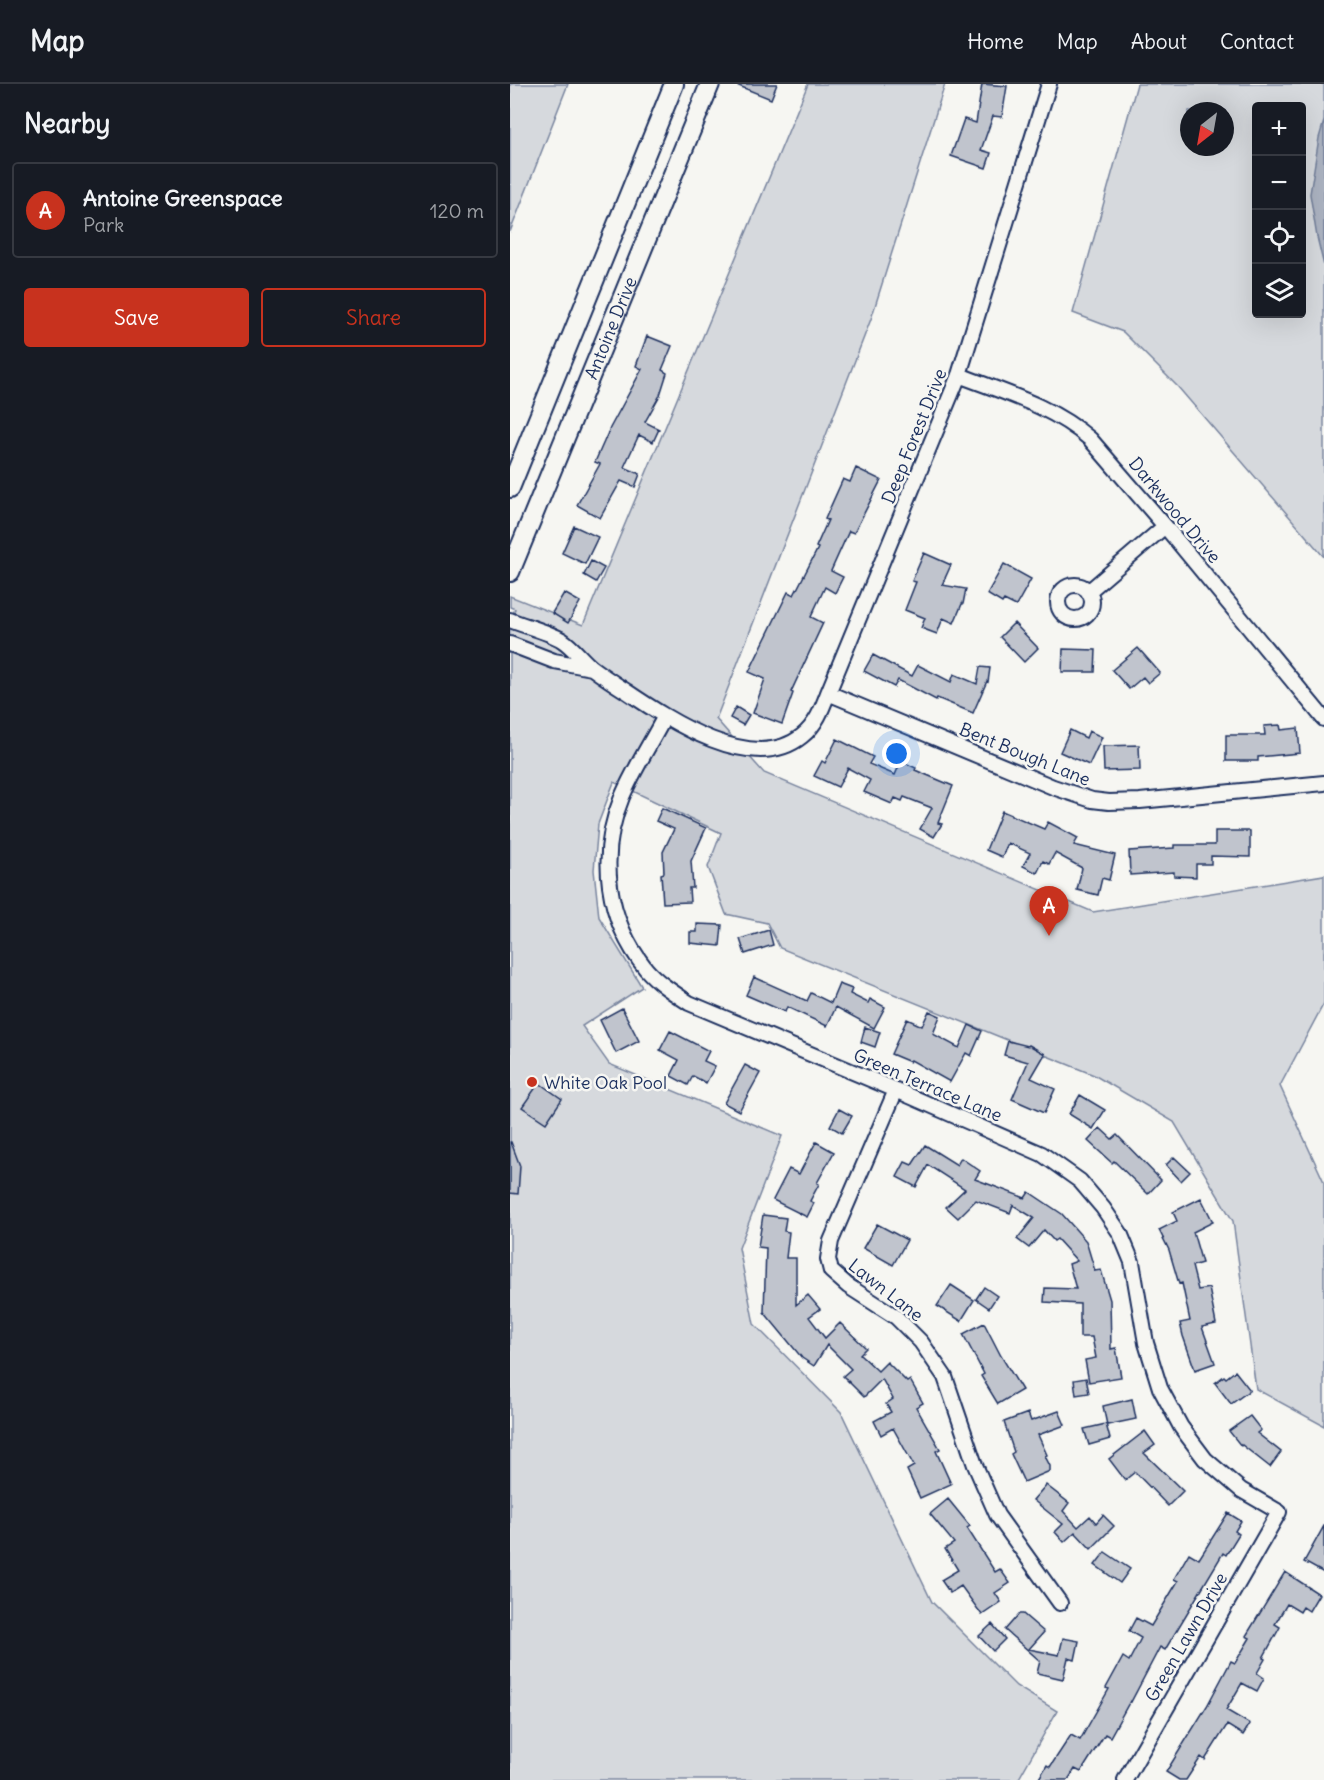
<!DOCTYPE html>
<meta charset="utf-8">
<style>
:root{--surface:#171b24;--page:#20242c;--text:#f1f3f6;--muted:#9ea1a6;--line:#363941;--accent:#c8321e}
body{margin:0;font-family:Delius,sans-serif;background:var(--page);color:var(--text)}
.controls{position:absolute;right:18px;top:18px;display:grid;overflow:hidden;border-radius:6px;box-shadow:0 6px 24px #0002}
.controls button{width:54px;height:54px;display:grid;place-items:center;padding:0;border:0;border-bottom:2px solid var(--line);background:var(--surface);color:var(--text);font:30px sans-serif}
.compass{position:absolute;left:670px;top:18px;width:54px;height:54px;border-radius:50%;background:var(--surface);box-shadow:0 6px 24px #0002;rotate:211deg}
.you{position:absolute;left:387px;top:670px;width:21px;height:21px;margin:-15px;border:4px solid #fff;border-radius:50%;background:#1a73e8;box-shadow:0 0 0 9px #1a73e833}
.badge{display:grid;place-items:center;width:39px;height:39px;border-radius:50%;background:var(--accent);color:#fff;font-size:20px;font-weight:700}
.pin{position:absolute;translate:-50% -50px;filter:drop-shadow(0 2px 3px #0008)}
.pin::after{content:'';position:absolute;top:32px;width:21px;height:18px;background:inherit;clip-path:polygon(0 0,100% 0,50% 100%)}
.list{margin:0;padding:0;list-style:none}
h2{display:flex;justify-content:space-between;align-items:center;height:78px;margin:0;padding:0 24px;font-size:26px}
h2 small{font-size:20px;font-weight:400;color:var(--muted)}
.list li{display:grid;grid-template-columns:39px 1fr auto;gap:18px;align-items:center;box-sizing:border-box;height:96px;margin:0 12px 12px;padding:0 12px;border:2px solid var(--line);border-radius:6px}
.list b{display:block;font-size:22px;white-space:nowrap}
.list p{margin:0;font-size:20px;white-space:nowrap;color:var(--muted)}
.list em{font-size:20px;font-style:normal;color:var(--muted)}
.actions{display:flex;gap:12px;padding:18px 24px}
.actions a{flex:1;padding:14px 0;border:2px solid var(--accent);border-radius:6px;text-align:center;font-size:21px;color:var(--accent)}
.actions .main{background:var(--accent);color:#fff}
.icon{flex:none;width:33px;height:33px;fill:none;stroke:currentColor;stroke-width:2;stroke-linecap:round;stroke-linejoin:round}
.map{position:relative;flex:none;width:814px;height:1696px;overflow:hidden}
header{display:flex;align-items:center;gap:36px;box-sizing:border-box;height:84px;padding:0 30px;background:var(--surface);border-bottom:2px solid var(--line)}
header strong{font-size:28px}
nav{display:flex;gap:33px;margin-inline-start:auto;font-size:21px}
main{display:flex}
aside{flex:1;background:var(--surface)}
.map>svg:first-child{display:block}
</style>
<header>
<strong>Map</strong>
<nav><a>Home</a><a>Map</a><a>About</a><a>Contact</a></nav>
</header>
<main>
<aside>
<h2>Nearby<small></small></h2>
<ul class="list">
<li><span class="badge">A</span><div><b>Antoine Greenspace</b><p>Park</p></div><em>120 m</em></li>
</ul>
<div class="actions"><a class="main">Save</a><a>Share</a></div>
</aside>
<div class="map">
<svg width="814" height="1696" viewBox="0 0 814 1696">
<rect width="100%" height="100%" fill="#f6f6f2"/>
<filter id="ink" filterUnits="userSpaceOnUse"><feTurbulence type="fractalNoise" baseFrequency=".0167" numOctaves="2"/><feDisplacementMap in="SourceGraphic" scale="12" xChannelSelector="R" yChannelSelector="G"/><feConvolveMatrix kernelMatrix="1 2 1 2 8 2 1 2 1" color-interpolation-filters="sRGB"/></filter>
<g filter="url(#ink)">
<path fill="#d6d9dd" stroke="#78849e" stroke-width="1.5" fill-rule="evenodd" d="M0,0H58L0,148Z
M298,0H435L361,235L206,635L254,689L583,828L814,791V919L770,1002L814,1098V1342L746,1305L723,1137L664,1038L584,991L270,864L257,839L216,830L198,783L211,749L104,698L88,740L84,786L89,833L132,903L72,942L99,980L272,1052L229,1164L244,1240L331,1328L422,1518L506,1602L547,1627L508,1696H0V536L5,525L0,523V512L73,541Z
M627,0H814V473L668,303L613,248L563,229ZM746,22H792V230H746ZM679,27H715V63H679Z"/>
<path fill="#abb2c0" stroke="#717e99" stroke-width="1.5" d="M814,37V182L807,153L800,110L809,54Z"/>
<path fill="#c0c4cd" stroke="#1b2f5e" stroke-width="1.5" d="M224,0H267L261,15Z
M472,0L497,2L492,33L483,32L471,66L481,69L476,84L441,72L454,35L466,39Z
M137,252L162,262L152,286L157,289L150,311L135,338L149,345L143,358L129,351L114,383L130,390L125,403L111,397L90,434L67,421L90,380L85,378L100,344L132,285L126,282Z
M346,384L371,396L344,449L339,447L321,487L333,493L325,509L315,503L301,533L313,539L281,608L283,609L272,640L243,629L255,595L239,588L278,508L284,511L308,464L306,463L318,436L315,435L333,395L340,398Z
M64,442L88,453L75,480L52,469Z
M414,469L441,481L432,501L456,505L453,520H452L444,539L433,534L427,550L411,544L415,534L395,526L406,498L402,497Z
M81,477L94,484L86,498L74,491Z
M494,480L521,495L506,522L494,516L492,519L477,510Z
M54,509L70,518L58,539L42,529Z
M504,539L528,564L514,578L490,553Z
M628,564L650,589L638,599L633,593L619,605L602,586Z
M553,565L586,566L585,588H552Z
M363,571L402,592L408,581L441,598L444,590L467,600L470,583L480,584L478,598L477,597L463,629L427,614L426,616L388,596L384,603L354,587Z
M226,623L239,631L233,641L220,634Z
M770,641L771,646L788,644L790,669L748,673V677H716V651H755L754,642Z
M560,646L576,654L579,647L592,653L579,681L550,668Z
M327,655L363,673L359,680L385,691L391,677L406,684L405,686L443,702L428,739L432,740L424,753L410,745L422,724L394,713L392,717L385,714L382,720L354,708L360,696L338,684L328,703L304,692L312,677L315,679Z
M629,661L630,686L594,687L593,662Z
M152,724L196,744L181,777L183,804H179L180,818L153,819L151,790L154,789L153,768L164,745L146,737Z
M492,727L534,745L538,738L568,754L564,761L605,771L599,796L592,794L588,811L567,806L572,784L545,769L539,780L533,777L527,789L513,782L520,769L498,759L492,773L476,766Z
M705,747H740V773L701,772V780H686V793L664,792V788L620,791L619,767L664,764V761H705Z
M187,840L212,841L210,862L180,859V848H187Z
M259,846L263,861L235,870L230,855Z
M244,893L297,917L301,909L321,919L329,900L342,905L340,910L358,919L360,915L375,923L364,944L326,923L317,942L277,923L275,928L236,911Z
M112,924L129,957L106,969L90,936Z
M419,927L430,932L423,950L449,964L459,941L472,947L461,972L456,969L440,998L401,976L400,978L381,970L397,935L412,942Z
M355,943L370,948L365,963L351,958Z
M160,947L199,967L194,977L205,982L196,999L183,992L178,1001L161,992L169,976L150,966Z
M498,957L518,962L519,961L535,970L521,994L545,1005L534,1029L502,1015L518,978L494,971Z
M235,981L250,989L229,1027L214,1019Z
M29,999L52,1015L36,1039L12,1023Z
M570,1011L595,1026L583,1045L559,1030Z
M329,1025L342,1032L332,1049L320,1042Z
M590,1044L602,1055L607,1051L651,1096L638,1110L604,1077L602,1079L578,1057Z
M0,1058H1L10,1082L8,1110L0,1109Z
M306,1058L324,1068L307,1099L309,1100L300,1117L304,1119L297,1133L263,1116L279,1085L289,1090Z
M415,1061L447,1081L451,1074L470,1087L465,1095L515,1114L519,1108L552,1130L576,1157L585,1187L591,1186L600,1216L601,1265L606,1264L611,1293L579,1298L575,1276L586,1274L582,1253H570V1220L534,1218L535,1204L566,1205L559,1180L567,1177L547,1155L544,1157L534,1146L519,1164L507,1155L524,1134L503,1121L500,1129L466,1116L448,1134L436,1123L455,1105L418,1081L406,1103L387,1093L395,1078L402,1081Z
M664,1073L680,1088L671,1097L656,1081Z
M691,1114L703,1138L683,1148L692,1179L682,1182L688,1206L699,1204L706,1240L692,1243L705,1279L685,1286L673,1252L670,1239L680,1237L672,1199L669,1200L659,1166L649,1146L667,1137L663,1128Z
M253,1131L276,1134L274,1147L279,1148L276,1174H286V1221L298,1211L310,1225L299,1233L315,1254L330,1239L356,1264L350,1270L368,1287L377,1278L397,1298L400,1296L413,1319L406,1323L430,1365L426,1367L441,1400L410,1414L397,1386L404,1382L383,1344L371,1351L364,1337L381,1328L376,1320L383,1315L372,1295L354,1313L333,1292L341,1285L317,1261L304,1282L292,1274L254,1228L256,1164L248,1163Z
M367,1140L397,1156L383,1181L353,1164Z
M441,1201L464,1216L451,1237L427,1222Z
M474,1203L487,1212L479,1224L466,1215Z
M474,1239L491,1272L512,1306L488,1320L471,1292L474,1290L453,1250Z
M725,1287L740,1306L721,1320L705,1299L714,1292L716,1294Z
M576,1294L579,1309L566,1311L564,1296Z
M622,1315L626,1335L597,1341L593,1322Z
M549,1327L555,1341L528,1351L537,1371L535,1372L540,1382V1387L514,1398L501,1370L504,1368L494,1338L518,1329L521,1337Z
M740,1332L751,1346L747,1349L771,1368L760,1383L732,1361L731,1362L719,1347Z
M596,1340L600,1355L579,1361L574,1345Z
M635,1347L645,1361L634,1369L673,1407L658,1422L625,1388L615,1396L599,1375Z
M536,1401L559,1419L553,1427L568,1443L580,1432L586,1439L593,1431L604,1442L581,1465L565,1448L554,1458L545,1448L553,1440L523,1416Z
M438,1415L460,1442L457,1444L485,1488L490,1485L500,1499L485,1509L491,1518L472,1531L451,1502L440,1509L431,1496L448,1486L435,1465L444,1459L420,1430Z
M718,1429L731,1437L725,1447L729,1450L716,1471L713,1469L655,1566L650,1563L621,1618L620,1617L600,1653L595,1650L571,1688L565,1685L558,1696H528L537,1681L540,1683L561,1651L570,1656L599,1605L596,1604L613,1573L619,1577L631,1554L619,1547L626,1534L641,1542L668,1497L664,1495L679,1469L689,1475Z
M814,1442V1489L794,1478Z
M595,1468L620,1485L610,1499L585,1481Z
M775,1488L809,1510L799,1527L793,1523L790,1528L777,1520L765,1540L770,1543L753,1574L755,1575L747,1589L754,1594L747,1607L732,1599L716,1626L740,1640L733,1651L717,1641L695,1676L691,1673L676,1696H669L656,1688L697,1622L721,1577L725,1579L740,1554L736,1552Z
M509,1530H513L534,1548L519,1565L549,1571L553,1554L569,1557L565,1576L558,1574L553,1595L527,1589L530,1577L495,1546Z
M482,1540L495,1555L483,1567L469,1552Z"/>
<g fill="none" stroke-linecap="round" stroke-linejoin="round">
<g stroke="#1b2f5e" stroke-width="18">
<path id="minor" d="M449,291C495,309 542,322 580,355L655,442L814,635
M548 518a17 17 0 1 1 34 0a17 17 0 1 1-34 0Z
M578,508L655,442
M0,536C15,542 39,548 52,556C63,563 72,576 82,584C93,592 105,600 116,607C159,636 243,692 292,652C306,641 312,625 318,609L449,291L539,0
M0,560L44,577L82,584
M318,609L543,703L582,716L599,718L630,717L814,699
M155,632C141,659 124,685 112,713C88,771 96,835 136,885C148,899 164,909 179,919L386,1006L532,1070L570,1097L593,1124L610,1149L622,1178L636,1259L650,1304L671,1343L695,1375L731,1406L769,1428L615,1696
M386,1006L321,1157L318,1175L321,1187L338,1202L386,1233L411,1258L435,1293L465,1381L487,1431L550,1519"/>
</g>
<g stroke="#1b2f5e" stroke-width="22">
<g id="major">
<path d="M0,404L164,0"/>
<path id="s1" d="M0,488L200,0"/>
</g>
</g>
<use href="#minor" stroke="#f6f6f2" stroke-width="14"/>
<use href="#major" stroke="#f6f6f2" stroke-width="18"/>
</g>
</g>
<circle fill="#c8321e" stroke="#f6f6f2" stroke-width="2" cx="22" cy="998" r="6"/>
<g text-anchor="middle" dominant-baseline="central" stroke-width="5" stroke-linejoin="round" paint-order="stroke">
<g font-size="18" fill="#1b2f5e" stroke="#f6f6f2">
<text stroke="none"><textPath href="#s1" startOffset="264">Antoine Drive</textPath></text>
<text transform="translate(404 352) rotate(-68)">Deep Forest Drive</text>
<text transform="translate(665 426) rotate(50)">Darkwood Drive</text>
<text transform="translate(515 670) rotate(22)">Bent Bough Lane</text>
<text transform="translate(418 1001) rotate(23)">Green Terrace Lane</text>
<text transform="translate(376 1206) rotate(38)">Lawn Lane</text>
<text transform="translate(676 1553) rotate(-60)">Green Lawn Drive</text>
</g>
<g font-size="18" fill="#1b2f5e" stroke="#f6f6f2" text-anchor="start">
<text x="34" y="998">White Oak Pool</text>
</g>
</g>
</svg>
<div class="controls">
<button>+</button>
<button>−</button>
<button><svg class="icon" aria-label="locate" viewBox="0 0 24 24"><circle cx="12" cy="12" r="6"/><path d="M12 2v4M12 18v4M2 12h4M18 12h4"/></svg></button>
<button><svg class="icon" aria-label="layers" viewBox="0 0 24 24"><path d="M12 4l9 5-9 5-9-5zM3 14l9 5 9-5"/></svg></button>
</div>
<svg class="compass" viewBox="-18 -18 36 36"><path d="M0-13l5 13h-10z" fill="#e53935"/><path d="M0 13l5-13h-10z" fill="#9ea1a6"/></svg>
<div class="you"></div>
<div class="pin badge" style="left:539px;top:852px">A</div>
</div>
</main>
